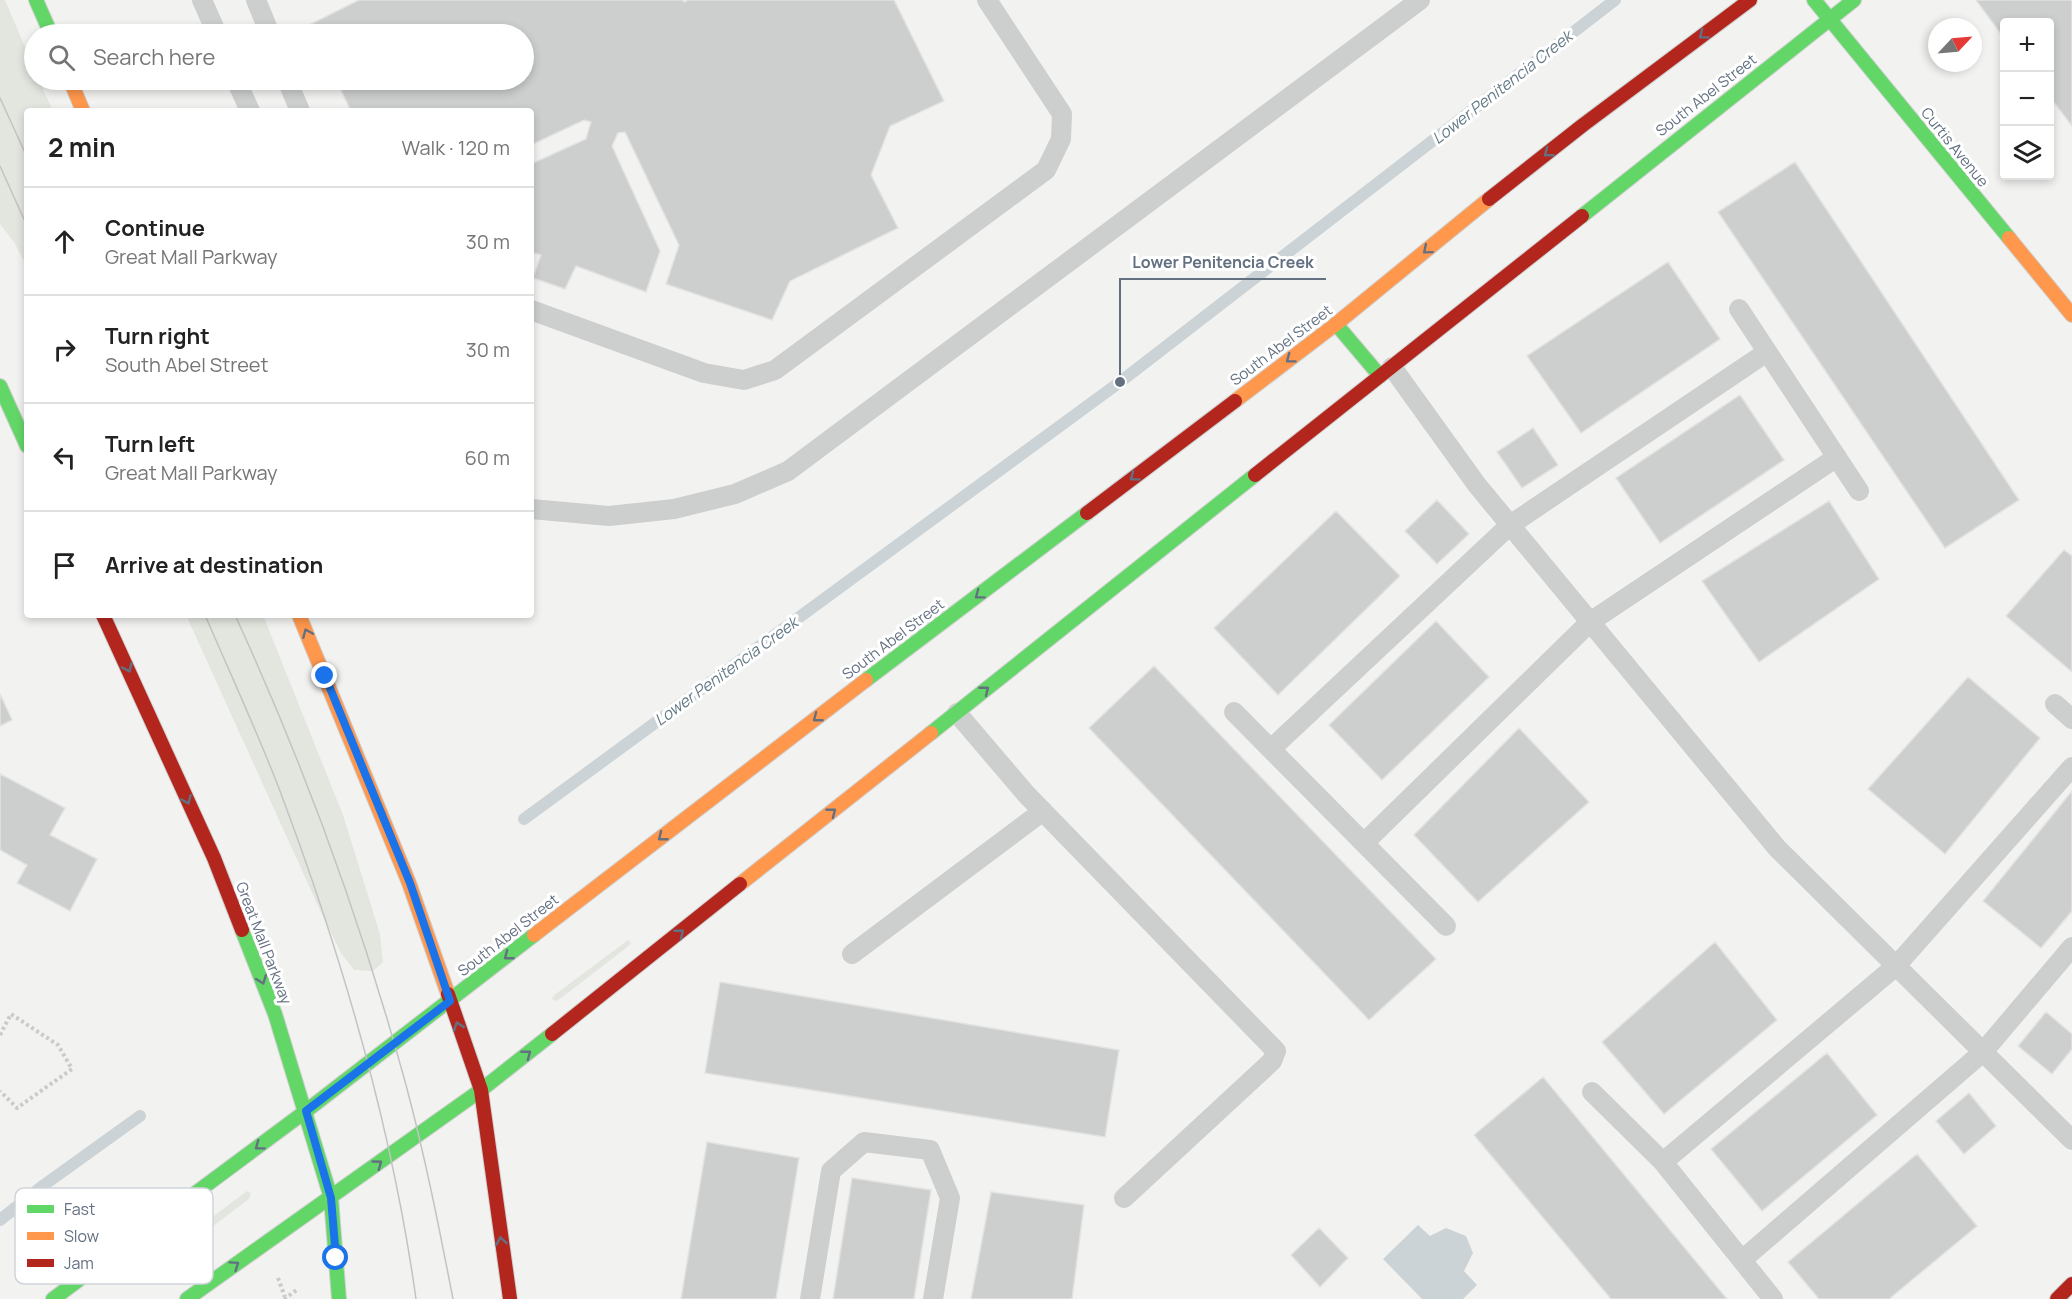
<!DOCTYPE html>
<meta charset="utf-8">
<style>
:root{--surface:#fff;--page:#f2f2f2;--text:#222;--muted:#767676;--line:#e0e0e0}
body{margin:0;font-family:Manrope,sans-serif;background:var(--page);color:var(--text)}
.controls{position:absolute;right:18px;top:18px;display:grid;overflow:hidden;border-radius:6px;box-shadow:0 3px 9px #0003}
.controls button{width:54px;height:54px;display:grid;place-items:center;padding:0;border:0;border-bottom:2px solid var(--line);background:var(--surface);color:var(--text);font:30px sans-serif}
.compass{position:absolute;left:1928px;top:18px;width:54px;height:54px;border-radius:50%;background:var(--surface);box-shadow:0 3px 9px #0003;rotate:64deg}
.stop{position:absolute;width:18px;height:18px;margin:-14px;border:4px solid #1a73e8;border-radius:50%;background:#fff}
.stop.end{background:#1a73e8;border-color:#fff;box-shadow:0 2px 6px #0008}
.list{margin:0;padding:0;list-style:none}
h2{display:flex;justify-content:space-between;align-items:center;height:78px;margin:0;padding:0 24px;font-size:26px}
h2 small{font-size:20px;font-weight:400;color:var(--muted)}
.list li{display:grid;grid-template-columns:39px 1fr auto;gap:18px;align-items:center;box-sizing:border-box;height:108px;padding:0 24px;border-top:2px solid var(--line)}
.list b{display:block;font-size:22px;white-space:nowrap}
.list p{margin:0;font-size:20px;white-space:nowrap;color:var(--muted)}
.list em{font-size:20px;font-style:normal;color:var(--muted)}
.icon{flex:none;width:33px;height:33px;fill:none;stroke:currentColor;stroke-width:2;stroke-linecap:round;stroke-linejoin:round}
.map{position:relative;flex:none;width:2072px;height:1299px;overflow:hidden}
.search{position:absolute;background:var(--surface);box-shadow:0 3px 9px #0003;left:24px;top:24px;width:510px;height:66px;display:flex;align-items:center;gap:15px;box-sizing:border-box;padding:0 21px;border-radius:33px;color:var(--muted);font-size:22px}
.panel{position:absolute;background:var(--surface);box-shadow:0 3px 9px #0003;left:24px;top:108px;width:510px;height:510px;border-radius:6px}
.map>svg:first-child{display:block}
</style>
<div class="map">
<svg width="2072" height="1299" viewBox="0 0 2072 1299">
<rect width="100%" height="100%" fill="#f2f3f1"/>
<path fill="#e2e6df" d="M0,0H5L34,68V80H39L53,111H27V267L14,242L0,224Z
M186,615H263L343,815L380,934L383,962L373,971L354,970L341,953L319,908Z
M628,940L631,943L625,949L561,998L556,1001L552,999L553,996Z
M247,1191L251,1193L249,1199L176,1254L171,1252L173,1247Z"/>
<path fill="#ccd3d6" d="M1418,1225L1430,1236L1446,1228L1466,1236L1473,1253L1464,1271L1477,1285L1463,1299H1422L1383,1259Z"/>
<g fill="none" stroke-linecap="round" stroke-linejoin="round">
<path stroke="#ccd3d6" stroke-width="12" d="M524,819L1120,382L1615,0
M0,1220L44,1185L140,1116"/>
</g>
<path fill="#cdcece" stroke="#e2e2e1" stroke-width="1.5" d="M359,0H683L684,2L688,0H894L944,101L890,126L871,175L898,228L790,281L772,320L666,284L679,245L625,132L618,133L612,146L660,251L646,292L576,266L565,289L533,278L541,255L531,252V164L586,139L591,122L584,120L531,145V111H351L336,80H524V34H314L309,25Z
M1976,0H2072V126L2050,97V22H2004V38Z
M1795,162L2019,500L1945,548L1718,212Z
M1668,262L1720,339L1581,433L1527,356Z
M1740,395L1784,460L1660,543L1616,478Z
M1533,428L1558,465L1522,488L1497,452Z
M1437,500L1469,534L1437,564L1405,531Z
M1829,501L1879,579L1759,662L1702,581Z
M1336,511L1400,576L1278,695L1214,628Z
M2064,550L2072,556V672L2006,616Z
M1436,621L1489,677L1382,780L1329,725Z
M1154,666L1436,959L1369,1020L1089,728Z
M1968,677L2040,738L1945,854L1868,789Z
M0,694L12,720L0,726Z
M1519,728L1589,802L1478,902L1414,835Z
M0,774L65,808L50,835L97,859L70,911L17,883L27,865L0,850Z
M2072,791V911L2041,948L1983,901Z
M1715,942L1777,1020L1664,1114L1602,1042Z
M720,982L1119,1050L1105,1137L705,1073Z
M2046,1012L2072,1034V1049L2052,1074L2018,1046Z
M1827,1053L1877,1115L1762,1211L1711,1149Z
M1543,1077L1727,1299H1611L1474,1135Z
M1969,1093L1996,1126L1964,1154L1936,1121Z
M707,1142L799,1158L776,1299H681Z
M1917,1154L1977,1226L1889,1299H1819L1788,1262Z
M852,1178L931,1190L914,1299H833Z
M991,1192L1084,1205L1072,1299H971Z
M1319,1228L1348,1258L1320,1287L1291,1255Z"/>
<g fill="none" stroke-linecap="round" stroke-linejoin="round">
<g stroke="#cfd0d0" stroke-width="16">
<path id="fast" d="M36,0L51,34
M1814,0L2009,238
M1582,216L1854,0
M1336,324L1380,376
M0,386L27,446
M866,680L1087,513
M931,733L1255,475
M242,930L275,1014L331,1198L339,1299
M53,1299L306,1111L534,935
M187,1299L481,1090L552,1034"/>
</g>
<g stroke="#cfd0d0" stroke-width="16">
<path id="slow" d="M70,80L83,111
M2009,238L2072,315
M1235,401L1336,324L1489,199
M299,615L409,883L448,994
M740,884L931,733
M534,935L866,680"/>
</g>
<g stroke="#cfd0d0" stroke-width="16">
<path id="jam" d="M1489,199L1583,125L1750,0
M1255,475L1582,216
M1087,513L1235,401
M103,615L214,858L242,930
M448,994L481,1090L510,1299
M552,1034L740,884
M2057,1299L2072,1284"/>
</g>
<path stroke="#c9cacb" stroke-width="4" stroke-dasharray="3 3" stroke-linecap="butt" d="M0,1035L11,1014L58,1045L72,1069L17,1108L0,1091
M278,1278L285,1297
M284,1299L298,1289"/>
<path stroke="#cdcece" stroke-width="20" d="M202,0L217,34
M256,0L270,34
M236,80L250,111
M287,80L300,111
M1739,309L1859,491
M531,310L704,373L744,380L775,370L1046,170L1061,139L1062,114L987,0
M1392,367L1477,485L1777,848L2072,1140
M531,509L609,516L674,509L735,494L788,471L1420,0
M2055,704L2072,719
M1234,712L1446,926
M957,713L1026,794L1276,1051L1272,1061L1124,1198
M1271,749L1510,525L1767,352
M1364,843L1590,622L1837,457
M852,954L1043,811
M1592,1092L1663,1162L1773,1299
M1663,1162L1896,966L2072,767
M1742,1260L1983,1052L2072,947
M810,1299L831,1171L864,1142L930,1150L950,1198L933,1299"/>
<use href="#fast" stroke="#63d668" stroke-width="14"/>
<use href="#slow" stroke="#ff974d" stroke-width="14"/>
<use href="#jam" stroke="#b3261e" stroke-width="14"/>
<path stroke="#c2c3c3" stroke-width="1.5" d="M0,98L27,157
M0,166L27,226
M205,615C230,673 257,731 280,791C341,953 392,1127 416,1299
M235,615C305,767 362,924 406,1085C425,1156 439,1227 453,1299"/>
</g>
<defs><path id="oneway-chevron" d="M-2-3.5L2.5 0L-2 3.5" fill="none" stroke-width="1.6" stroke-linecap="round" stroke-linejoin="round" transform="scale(1.5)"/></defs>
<g stroke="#637081">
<use href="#oneway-chevron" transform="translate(1703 35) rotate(143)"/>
<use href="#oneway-chevron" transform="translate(1548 153) rotate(142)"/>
<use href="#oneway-chevron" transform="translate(1427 250) rotate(140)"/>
<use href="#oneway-chevron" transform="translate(1290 359) rotate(143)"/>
<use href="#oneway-chevron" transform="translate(1134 477) rotate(143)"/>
<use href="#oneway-chevron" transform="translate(979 595) rotate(143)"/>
<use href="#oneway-chevron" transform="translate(307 633) rotate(-113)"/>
<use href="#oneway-chevron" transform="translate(128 668) rotate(66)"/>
<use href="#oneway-chevron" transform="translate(985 690) rotate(-39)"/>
<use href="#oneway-chevron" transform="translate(817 718) rotate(142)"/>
<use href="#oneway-chevron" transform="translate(187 800) rotate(66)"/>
<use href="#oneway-chevron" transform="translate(832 812) rotate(-38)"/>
<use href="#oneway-chevron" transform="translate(662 837) rotate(142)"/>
<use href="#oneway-chevron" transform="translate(680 933) rotate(-38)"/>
<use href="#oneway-chevron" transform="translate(508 956) rotate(142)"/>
<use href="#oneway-chevron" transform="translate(262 980) rotate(69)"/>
<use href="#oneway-chevron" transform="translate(458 1026) rotate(-109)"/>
<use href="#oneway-chevron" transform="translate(527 1054) rotate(-38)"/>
<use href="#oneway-chevron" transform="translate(259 1146) rotate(143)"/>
<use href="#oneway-chevron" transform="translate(378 1164) rotate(-36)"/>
<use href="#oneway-chevron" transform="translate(501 1241) rotate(-99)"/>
<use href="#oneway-chevron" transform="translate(235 1265) rotate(-35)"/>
</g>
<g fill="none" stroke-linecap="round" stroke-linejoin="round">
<path stroke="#1a73e8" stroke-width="8" d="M325,676L410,883L450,1001L306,1111L331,1198L336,1258"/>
</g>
<g text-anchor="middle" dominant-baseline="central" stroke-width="6" stroke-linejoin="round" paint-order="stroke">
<g font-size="15" fill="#637081" stroke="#fff">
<text transform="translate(1706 95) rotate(-38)">South Abel Street</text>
<text transform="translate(1955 147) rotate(51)">Curtis Avenue</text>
<text transform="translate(1281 345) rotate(-37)">South Abel Street</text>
<text transform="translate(893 639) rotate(-37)">South Abel Street</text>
<text transform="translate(508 935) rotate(-38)">South Abel Street</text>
<text transform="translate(264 943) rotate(69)">Great Mall Parkway</text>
</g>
<g font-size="16" font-style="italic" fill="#637985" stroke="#fff">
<text transform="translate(1502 87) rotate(-38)">Lower Penitencia Creek</text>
<text transform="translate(726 671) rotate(-36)">Lower Penitencia Creek</text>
</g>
</g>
<rect x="15" y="1188" width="198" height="96" rx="9" fill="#fff" stroke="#d0d4d9" stroke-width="1.5"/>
<rect x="27" y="1205" width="27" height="8" fill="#63d668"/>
<rect x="27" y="1232" width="27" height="8" fill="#ff974d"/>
<rect x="27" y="1259" width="27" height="8" fill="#b3261e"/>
<g font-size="16" fill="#637081">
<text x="64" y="1215">Fast</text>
<text x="64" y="1242">Slow</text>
<text x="64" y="1269">Jam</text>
</g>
<path fill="none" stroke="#637081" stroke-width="2" d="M1120 382L1120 279H1326"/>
<circle fill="#637081" stroke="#fff" stroke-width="2" cx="1120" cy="382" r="6"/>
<g font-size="16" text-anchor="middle" font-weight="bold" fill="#637081" stroke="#fff" stroke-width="6" stroke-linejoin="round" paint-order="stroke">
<text x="1223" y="268">Lower Penitencia Creek</text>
</g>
</svg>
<div class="controls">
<button>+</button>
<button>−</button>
<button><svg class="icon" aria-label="layers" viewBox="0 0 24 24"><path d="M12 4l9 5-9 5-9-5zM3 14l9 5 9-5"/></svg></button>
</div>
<svg class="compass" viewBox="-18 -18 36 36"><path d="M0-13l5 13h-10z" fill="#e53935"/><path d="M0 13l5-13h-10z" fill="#767676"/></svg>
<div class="stop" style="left:336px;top:1258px"></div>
<div class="stop end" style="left:325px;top:676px"></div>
<div class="search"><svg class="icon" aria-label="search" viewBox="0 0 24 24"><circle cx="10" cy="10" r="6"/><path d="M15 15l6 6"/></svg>Search here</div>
<section class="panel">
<h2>2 min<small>Walk · 120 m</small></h2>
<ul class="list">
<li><svg class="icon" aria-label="ahead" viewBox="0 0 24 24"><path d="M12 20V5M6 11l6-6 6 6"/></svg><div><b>Continue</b><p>Great Mall Parkway</p></div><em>30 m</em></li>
<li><svg class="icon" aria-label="right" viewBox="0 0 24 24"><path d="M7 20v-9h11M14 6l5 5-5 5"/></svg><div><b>Turn right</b><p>South Abel Street</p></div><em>30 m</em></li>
<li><svg class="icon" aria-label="left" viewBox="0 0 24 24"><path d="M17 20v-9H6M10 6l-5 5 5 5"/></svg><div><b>Turn left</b><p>Great Mall Parkway</p></div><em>60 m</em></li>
<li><svg class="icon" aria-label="arrive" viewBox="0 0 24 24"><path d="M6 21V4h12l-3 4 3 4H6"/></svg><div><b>Arrive at destination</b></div></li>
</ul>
</section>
</div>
